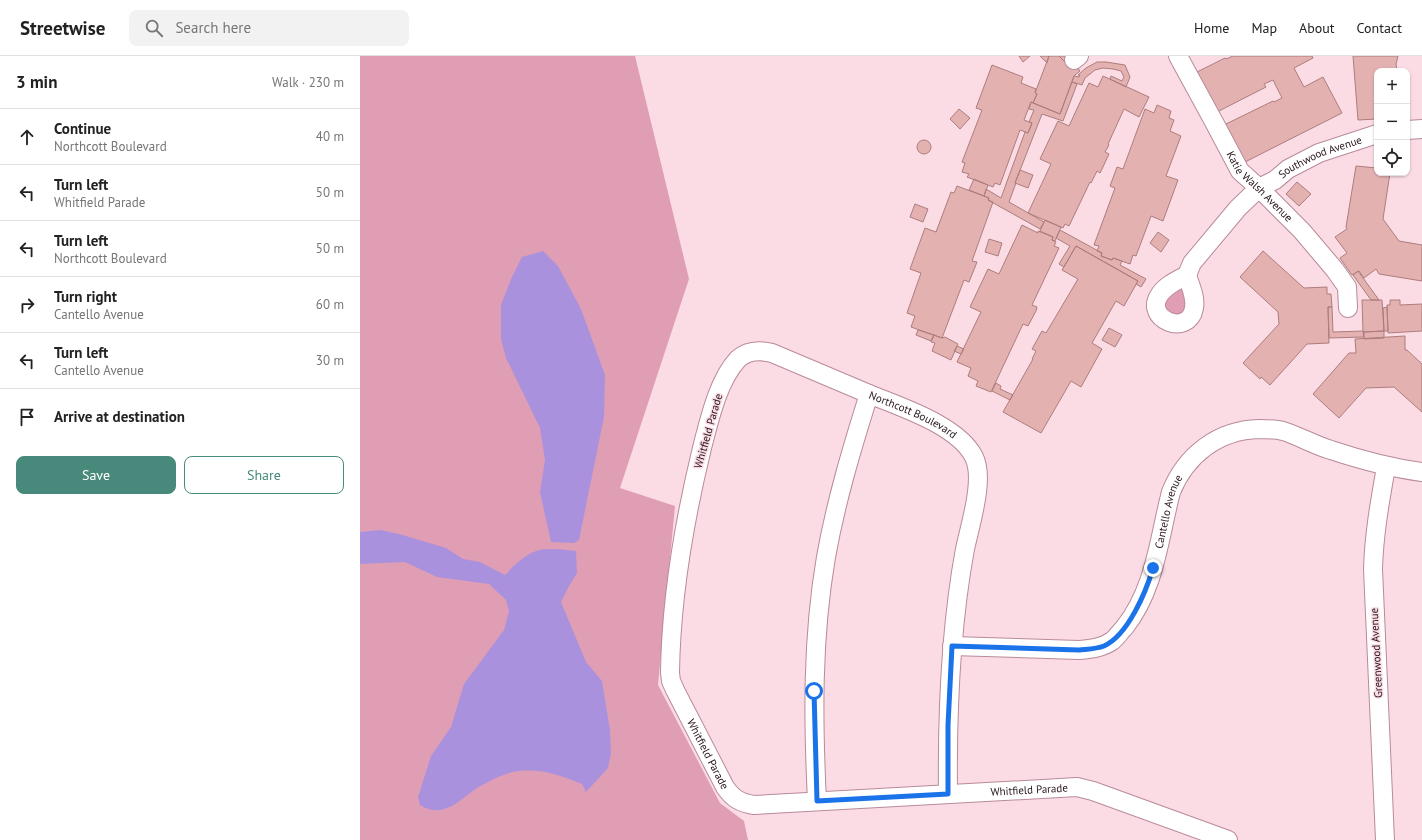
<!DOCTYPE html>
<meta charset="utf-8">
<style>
:root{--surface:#fff;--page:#f2f2f2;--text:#222;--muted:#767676;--line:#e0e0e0;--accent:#478a7b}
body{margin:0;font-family:"PT Sans",sans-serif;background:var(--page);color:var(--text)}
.controls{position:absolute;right:12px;top:12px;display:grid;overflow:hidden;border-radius:8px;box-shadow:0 1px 3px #0004}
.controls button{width:36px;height:36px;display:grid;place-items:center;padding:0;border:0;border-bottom:1px solid var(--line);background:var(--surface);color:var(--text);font:20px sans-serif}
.stop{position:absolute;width:12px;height:12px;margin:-9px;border:3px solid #1a73e8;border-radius:50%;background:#fff}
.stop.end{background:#1a73e8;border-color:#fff;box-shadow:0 1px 4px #0008}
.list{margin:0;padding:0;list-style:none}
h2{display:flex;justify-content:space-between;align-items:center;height:52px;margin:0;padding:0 16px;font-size:17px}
h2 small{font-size:13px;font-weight:400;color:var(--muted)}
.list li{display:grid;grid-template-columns:26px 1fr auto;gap:12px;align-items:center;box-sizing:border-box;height:56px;padding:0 16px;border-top:1px solid var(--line)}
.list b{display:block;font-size:15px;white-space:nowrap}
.list p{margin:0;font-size:13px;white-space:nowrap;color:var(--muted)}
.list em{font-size:13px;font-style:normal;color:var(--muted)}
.actions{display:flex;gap:8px;padding:12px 16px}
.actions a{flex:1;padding:9px 0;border:1px solid var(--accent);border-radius:8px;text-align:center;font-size:14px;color:var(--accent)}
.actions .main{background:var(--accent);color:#fff}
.icon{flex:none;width:22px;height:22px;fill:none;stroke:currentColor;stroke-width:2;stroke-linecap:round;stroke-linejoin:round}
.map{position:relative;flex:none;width:1062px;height:784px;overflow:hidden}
header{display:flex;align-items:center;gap:24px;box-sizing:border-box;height:56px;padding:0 20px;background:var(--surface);border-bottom:1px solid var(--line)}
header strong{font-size:19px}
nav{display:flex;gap:22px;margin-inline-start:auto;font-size:14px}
.search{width:280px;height:36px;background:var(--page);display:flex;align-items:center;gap:10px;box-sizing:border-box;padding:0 14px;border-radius:8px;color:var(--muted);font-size:15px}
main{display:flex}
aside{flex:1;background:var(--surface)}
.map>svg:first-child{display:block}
</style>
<header>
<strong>Streetwise</strong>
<div class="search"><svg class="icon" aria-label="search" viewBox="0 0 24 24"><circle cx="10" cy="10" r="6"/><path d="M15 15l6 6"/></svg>Search here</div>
<nav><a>Home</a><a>Map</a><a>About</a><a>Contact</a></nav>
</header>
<main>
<aside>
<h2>3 min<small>Walk · 230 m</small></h2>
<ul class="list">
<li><svg class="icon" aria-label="ahead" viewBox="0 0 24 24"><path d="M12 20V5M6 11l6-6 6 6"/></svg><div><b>Continue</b><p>Northcott Boulevard</p></div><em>40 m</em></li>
<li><svg class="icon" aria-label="left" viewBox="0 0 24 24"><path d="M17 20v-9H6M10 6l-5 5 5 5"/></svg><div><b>Turn left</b><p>Whitfield Parade</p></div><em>50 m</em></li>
<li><svg class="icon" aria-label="left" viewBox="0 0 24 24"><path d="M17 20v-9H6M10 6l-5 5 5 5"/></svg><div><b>Turn left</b><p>Northcott Boulevard</p></div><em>50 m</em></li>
<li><svg class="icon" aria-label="right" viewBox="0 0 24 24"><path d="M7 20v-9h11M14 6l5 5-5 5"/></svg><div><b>Turn right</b><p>Cantello Avenue</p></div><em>60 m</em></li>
<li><svg class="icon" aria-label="left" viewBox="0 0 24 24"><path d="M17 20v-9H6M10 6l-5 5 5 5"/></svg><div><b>Turn left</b><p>Cantello Avenue</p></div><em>30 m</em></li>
<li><svg class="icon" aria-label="arrive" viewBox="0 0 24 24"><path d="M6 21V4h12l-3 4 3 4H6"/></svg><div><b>Arrive at destination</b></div></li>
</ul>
<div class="actions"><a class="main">Save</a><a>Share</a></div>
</aside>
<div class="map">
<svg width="1062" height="784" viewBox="0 0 1062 784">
<rect width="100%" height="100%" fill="#fbdce5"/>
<path fill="#e09eb4" d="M0,0H275L329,223L260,432L315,450L298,629L360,747L384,765L388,784H0Z
M824,231L826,252L819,260L807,259L804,243Z"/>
<path fill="#aa91de" d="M183,195L198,210L221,253L245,319L244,361L219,484L214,487L191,486L180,436L185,404L180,372L146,302L141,283V249L151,223L162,201Z
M20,474L39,478L86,492L103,503L120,506L145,519C172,491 179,491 216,495L217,517L208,532L201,546L226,606L242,625L250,674L251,697L248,712L226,736L222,728C200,719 178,711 153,716C142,718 123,728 114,734C98,746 82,763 60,749L58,741L71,700L91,671L104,628L144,574L149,555L146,544L129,528L77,521L45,506L0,508V476Z"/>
<path fill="#e4b1b1" stroke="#ad7d7d" d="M659,0H670L663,6Z
M680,0H689L687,7Z
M689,0H699L705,6L710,2L720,15L714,20L700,58L673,47L677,38L675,37Z
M699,0H706L709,3L705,6Z
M873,0H952L953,2L934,12L944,31L963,21L982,57L883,107L864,69L913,45L914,46L922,42L913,24L904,28L906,31L857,56L837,16L865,2L866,3Z
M993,0H1038L1036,8L1037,15H1017V63L998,64Z
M737,6H746L765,9L770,21L766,31L750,23L751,20L762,25L764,21L761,15L753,13L743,12L735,14L725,22L722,29L712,26L714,20L719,21L720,19H718L726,12Z
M632,9L663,21L661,27L676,33L675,36L677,38L673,47L671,46L664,64L672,67L668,77L660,74L640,129L635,127L633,131L607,121L609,118L602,116L605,107L602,106L622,54L616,52Z
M743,20L789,41L779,61L764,53L748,88L749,89L745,96L749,98L742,113L740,117L737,115L731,127L730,126L709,170L705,168L703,172L668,157L691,108L680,103L698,65L709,70L729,27L738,31Z
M712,26L717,28L703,65L682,58L655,127H656L649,146L684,166L680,173L628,144L629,142L624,140L626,133L641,142L665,76L668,77L672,67L669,66L674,54L669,53L671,46L700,58Z
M797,49L811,55L809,62L814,64L810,75L821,80L806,120L818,124L803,165L791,160L776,200L773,199L770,208L753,202L752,204L741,200L742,197L737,195L739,190L734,189L755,132L750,130L757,111L763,113L785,53L794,57Z
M599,53L610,62L600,73L590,63Z
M557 91a7 7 0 1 1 14 0a7 7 0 1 1-14 0Z
M996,110L1017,112V117H1030L1023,163L1039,185L1062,189V225L1019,218L1016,213L1004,222L999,215L992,219L980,202L987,197L975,181L987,173L986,171Z
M660,114L673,119L668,132L655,127Z
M614,123L628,129L624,140L609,134Z
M937,126L951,138L939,150L926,138Z
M597,130L629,142L628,144L633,146L612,205L617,206L609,226L604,224L601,232L582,282L551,271L555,260L547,257L561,217L550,213L565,172L576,176L591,136L594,137Z
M555,148L568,153L563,166L550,161Z
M685,164L701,171L695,185L692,184L693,181L680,175Z
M662,169L678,177V175L693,181L692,184L696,186L694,190L699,192L672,249L677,251L676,255L668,270L663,268L631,336L616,330L618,325L608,320L611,312L597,306L621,256L610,251L628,213L639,218Z
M700,174L742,197L741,200L752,204L753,202L762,205L760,209L786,223L781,231L776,228L778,225L716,190L704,211L699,208L710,190L696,182Z
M798,176L809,184L801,196L790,187Z
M629,183L642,187L638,200L625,196Z
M716,190L778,225L764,250L756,245L732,287L742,293L721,331L711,325L681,377L643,356L673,303H672L676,295L672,293L682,275L686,277L718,223L702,214Z
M903,195L944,232L967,231V238H971L972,251H968L969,287L947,288L910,329L901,321L900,323L883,307L919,268L918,256L880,221Z
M998,215L1019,244H1011L993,219Z
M1002,244H1022L1024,275L1003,276Z
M1030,244H1040V249L1062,248V275L1028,277L1027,249H1030Z
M968,251H972L973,276L1003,275L1004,281L969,282Z
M1027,251L1028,275H1024L1023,252Z
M749,272L762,279L755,291L742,284Z
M558,274L574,279L571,285L556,279Z
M1024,275V282L1004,283V276Z
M574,279L582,282L585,281L598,288L591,304L572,295L575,287L571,286Z
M1045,280V294H1047L1062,308V356L1034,331L1006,332L979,362L953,338L989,297H996L995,283Z
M597,290L604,293L601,298L594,295Z
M636,327L641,330L640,333L653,339L650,344L632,335Z"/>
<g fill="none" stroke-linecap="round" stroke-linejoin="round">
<g stroke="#b98a99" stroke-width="20">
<g id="minor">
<path id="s1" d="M818,0L854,66L880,115L899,132L942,175L975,214L987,231L988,252"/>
<path d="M714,4L719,0"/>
<path d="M1047,74L1062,73"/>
<path id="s2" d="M827,219L832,207L878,152L899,132L915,124L928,113L959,97L1017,78"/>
<path d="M827,219C830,229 836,241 834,252C829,282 782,263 800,238C806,229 818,224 827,219Z"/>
<path id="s3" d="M509,338L412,297C400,294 388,294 378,303C358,324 349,365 342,392C324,466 311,541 310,617L311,625L315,634L365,731C373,743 381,747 394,749L717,731L733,735L868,784"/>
<path id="s4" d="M592,590L719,594C730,593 742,592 752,585C756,582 760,576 764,572C795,534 799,482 811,436C826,399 858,374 899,373C907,373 915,373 923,375C939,380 954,389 971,394C1001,404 1031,412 1062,416"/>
<path id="s5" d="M457,745C453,663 452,583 466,501C476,445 492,392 509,338C540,351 598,369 614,401C625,423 610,469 605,493C590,574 587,656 588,738"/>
<path d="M1025,784L1013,513C1014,478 1020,445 1026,411"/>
</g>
</g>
<use href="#minor" stroke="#fff" stroke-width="18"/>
</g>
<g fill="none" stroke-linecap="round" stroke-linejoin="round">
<path stroke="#1a73e8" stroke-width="5" d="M454,635L457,745L588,738V669L592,590L719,594C728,593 736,593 744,590C768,579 786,536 793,512"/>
</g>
<g text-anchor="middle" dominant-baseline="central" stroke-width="3" stroke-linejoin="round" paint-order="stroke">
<g font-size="11" fill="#26141a" stroke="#fbdce5">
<text stroke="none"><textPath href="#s2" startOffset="183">Southwood Avenue</textPath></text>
<text stroke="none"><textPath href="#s1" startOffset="155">Katie Walsh Avenue</textPath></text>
<text stroke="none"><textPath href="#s5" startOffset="462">Northcott Boulevard</textPath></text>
<text transform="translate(348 375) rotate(-74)">Whitfield Parade</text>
<text stroke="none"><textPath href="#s4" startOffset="305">Cantello Avenue</textPath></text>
<text transform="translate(1016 597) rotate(-93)">Greenwood Avenue</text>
<text stroke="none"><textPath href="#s3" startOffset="556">Whitfield Parade</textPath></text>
<text stroke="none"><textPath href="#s3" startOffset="904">Whitfield Parade</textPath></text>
</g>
</g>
</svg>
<div class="controls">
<button>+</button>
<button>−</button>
<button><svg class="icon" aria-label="locate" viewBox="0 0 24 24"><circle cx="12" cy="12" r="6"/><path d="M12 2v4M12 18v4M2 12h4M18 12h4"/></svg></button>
</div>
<div class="stop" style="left:454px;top:635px"></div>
<div class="stop end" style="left:793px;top:512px"></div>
</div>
</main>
